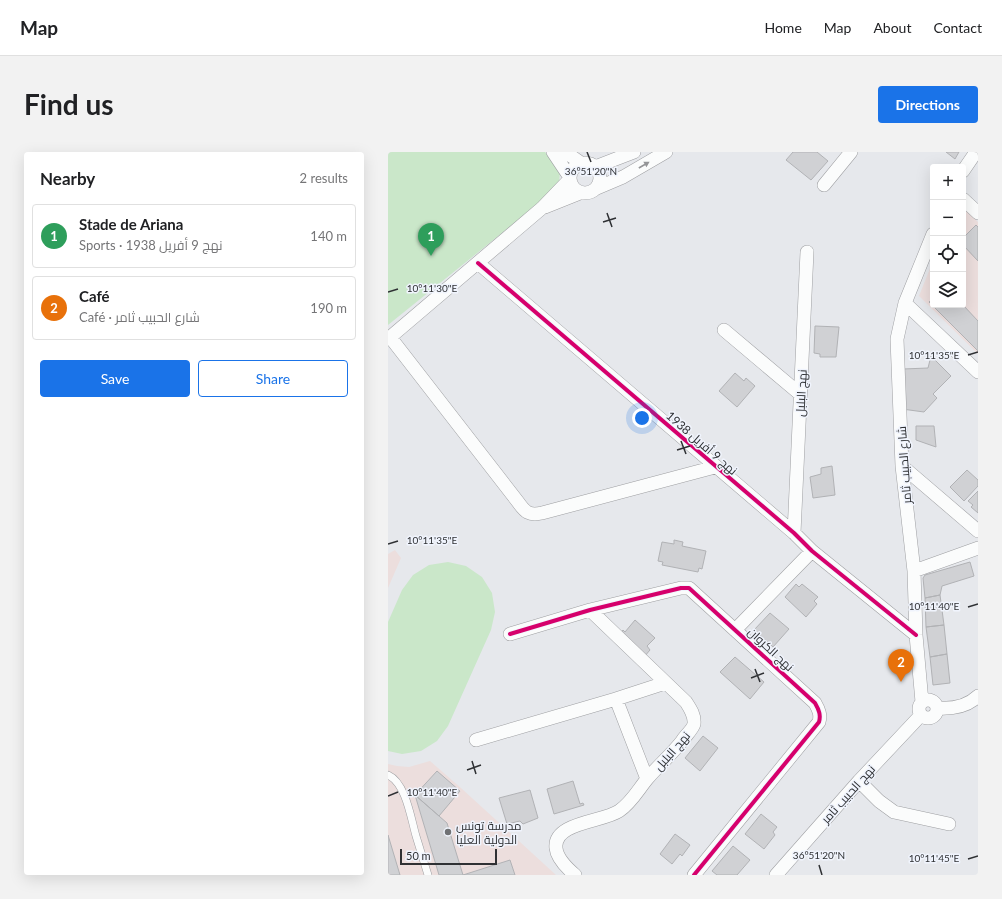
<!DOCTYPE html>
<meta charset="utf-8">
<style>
:root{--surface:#fff;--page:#f2f2f2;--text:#202124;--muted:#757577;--line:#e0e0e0;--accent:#1a73e8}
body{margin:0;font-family:Lato,Cairo,sans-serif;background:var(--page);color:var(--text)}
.controls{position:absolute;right:12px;top:12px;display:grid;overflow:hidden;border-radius:4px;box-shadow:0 4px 16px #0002}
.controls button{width:36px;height:36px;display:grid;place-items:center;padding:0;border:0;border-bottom:1px solid var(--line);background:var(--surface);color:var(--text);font:20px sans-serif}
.scale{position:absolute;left:12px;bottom:10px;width:97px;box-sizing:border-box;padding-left:4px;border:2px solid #2f3134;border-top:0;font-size:11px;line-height:14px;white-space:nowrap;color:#2f3134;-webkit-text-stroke:3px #f0f4fd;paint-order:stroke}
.you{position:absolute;left:254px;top:266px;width:14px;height:14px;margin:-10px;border:3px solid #fff;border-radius:50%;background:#1a73e8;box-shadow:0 0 0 6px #1a73e833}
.badge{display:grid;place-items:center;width:26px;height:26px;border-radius:50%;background:var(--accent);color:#fff;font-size:13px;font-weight:700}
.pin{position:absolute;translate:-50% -33px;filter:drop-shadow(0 1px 2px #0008)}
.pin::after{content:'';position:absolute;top:21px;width:14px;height:12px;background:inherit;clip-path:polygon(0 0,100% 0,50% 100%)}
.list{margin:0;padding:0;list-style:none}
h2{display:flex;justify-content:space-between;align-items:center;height:52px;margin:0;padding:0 16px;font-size:17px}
h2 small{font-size:13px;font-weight:400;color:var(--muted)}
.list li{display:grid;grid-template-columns:26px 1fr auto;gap:12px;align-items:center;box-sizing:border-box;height:64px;margin:0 8px 8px;padding:0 8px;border:1px solid var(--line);border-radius:4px}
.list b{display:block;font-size:15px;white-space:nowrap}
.list p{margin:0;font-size:13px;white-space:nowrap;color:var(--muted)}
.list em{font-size:13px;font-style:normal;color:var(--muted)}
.actions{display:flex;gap:8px;padding:12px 16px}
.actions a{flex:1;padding:9px 0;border:1px solid var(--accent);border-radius:4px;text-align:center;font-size:14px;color:var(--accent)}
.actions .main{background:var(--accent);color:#fff}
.icon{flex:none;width:22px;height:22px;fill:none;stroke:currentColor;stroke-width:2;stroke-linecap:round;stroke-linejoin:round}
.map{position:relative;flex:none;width:590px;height:723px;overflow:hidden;border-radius:4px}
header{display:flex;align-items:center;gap:24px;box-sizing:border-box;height:56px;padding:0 20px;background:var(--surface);border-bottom:1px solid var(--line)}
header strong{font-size:19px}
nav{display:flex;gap:22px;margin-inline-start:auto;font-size:14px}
.intro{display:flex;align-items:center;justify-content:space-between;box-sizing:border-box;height:96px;padding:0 24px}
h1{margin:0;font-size:28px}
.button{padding:10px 18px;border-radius:4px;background:var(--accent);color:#fff;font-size:14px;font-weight:700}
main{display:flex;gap:24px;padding:0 24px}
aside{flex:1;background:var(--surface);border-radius:4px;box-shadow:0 4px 16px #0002}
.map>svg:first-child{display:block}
</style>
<header>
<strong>Map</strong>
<nav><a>Home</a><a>Map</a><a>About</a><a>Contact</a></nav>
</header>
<div class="intro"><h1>Find us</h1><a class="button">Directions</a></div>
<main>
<aside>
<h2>Nearby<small>2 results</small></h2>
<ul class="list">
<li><span class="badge" style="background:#2e9e5b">1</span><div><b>Stade de Ariana</b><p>Sports · نهج 9 أفريل 1938</p></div><em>140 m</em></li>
<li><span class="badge" style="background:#e8710a">2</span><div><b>Café</b><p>Café · شارع الحبيب ثامر</p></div><em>190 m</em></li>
</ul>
<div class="actions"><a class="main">Save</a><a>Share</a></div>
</aside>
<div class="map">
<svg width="590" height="723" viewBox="0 0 590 723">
<rect width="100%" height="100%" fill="#e6e8ec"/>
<path fill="#ecdedd" d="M575,55L590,70V202L531,144L545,109V153H575Z
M7,398L13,406L0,436V402Z
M42,609L73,636L168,723H0V612L9,614L21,615Z"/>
<path fill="#cae7c9" d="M0,0H157L172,17L171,35L0,173Z
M60,410L78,414L94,425L104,441L107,460L103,478L60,574L49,589L33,599L14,602L0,599V470L14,438L25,423L41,413Z"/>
<path fill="#d0d1d4" stroke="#b1b2b5" d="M405,0H429L440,9L423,28L398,8Z
M558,0H571L567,7Z
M588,73L590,75V109L575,93V86Z
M545,146V153H575L590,169V199L541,150Z
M427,174L451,175L448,205H432V202L426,201Z
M543,204L563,224L545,242L549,246L536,260L514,257L515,217L540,216Z
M347,221L356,229L358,226L367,234L349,255L331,239Z
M528,274H546L548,295L528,288Z
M444,314L447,343L425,346L422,325L433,322V316Z
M579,318L590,328V334L576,349L562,335Z
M590,339V361L583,355L585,353L580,349Z
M286,388L295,390L294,394L318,399L314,417L311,416L310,420L274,413L275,410L270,409L274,390L286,392Z
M582,410L586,424L554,434L552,443L537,446L535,426L537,423Z
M408,432L411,435L414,432L430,445L426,449L429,452L418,465L397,445Z
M552,443L556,473L538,475L537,446Z
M382,461L401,477L385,495L366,478Z
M247,468L267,486L259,494L262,498L256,505L231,483L235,478L237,480Z
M556,473L559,502L542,505L538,475Z
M559,502L562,531L545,533L542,505Z
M347,505L376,530L362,547L332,520Z
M315,584L330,596L312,619L297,606Z
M49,619L72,639L51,664L27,643Z
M185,629L192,652L195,651L196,653L166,662L159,637Z
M142,638L150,666L135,672L132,669L119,672L111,646Z
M27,643L59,671L75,723L122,708L127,723H51Z
M373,662L389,675L385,680L387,683L376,697L357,682Z
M287,682L302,693L294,704L292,702L284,712L272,702Z
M0,683L12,723H0Z
M345,694L362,708L349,723H329L324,719Z"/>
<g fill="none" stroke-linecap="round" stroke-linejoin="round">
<g stroke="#9e9fa2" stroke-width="8">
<path id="lane" d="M0,623C18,631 23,667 28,684C32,697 36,710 40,723"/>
</g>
<g stroke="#9e9fa2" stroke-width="14">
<path id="street" d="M165,0L181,24
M177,0L193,11
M182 26a15 15 0 1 1 30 0a15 15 0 1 1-30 0Z
M207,15L246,0
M575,19L588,0
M436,33L463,0
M209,36L235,25L278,0
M575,47L590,61
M157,55L192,41
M90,111L406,381L424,399L528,483
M517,151L590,220
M336,178L412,242
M2,185L130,350C137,360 141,364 154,361L327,315
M0,187L154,56L181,28
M514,314L590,379
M406,381L419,100
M526,419L590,396
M347,478L424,399
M122,482L202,458L293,436H301L427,551C431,558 433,563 431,570L306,723
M228,547L259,627
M531 557a9 9 0 1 1 18 0a9 9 0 1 1-18 0Z
M534,550L528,483L526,419L514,314L509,187L517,151L545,82
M549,556C564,557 579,555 590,544
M88,588L228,547L277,531
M471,629L491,649L506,660L561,672
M187,723C180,717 169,707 168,696C165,670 215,670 231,659C243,651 250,638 259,627C270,614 283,603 294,589C297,584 305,577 306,572C307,563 302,556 298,550L202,458
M388,723L471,629L533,563"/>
</g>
<use href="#lane" stroke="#fbfcfc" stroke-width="7"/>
<use href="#street" stroke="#fbfcfc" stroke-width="13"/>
<g stroke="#f0f4fd" stroke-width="6">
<path id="cycleway" d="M90,111L406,381L424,399L528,483
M122,482L202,458L293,436H301L427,551C431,558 433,563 431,570L306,723"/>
</g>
<use href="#cycleway" stroke="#d6006c" stroke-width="4"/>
</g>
<defs><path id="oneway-solid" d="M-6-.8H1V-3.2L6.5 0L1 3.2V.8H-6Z"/></defs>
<use fill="#959698" href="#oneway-solid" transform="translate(256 13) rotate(-30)"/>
<path fill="none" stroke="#2f3134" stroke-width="1.5" d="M199,0L203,10M219,61L224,75M215,70L228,66M0,140L10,137M580,203L590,200M293,289L298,302M289,298L302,294M0,392L10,389M580,455L590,452M367,517L372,530M363,526L376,521M84,609L88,622M79,618L93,613M0,644L10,640M580,707L590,704M431,713L434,723"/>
<circle fill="#6f7174" stroke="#f0f4fd" stroke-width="1.5" cx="60" cy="680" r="4"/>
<g text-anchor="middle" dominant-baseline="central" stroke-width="3" stroke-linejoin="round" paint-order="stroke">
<g font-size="12" fill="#2f3134" stroke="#f0f4fd">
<text transform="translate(413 241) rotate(-87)">نهج البلبل</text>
<text transform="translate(314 291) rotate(41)">نهج 9 أفريل 1938</text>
<text transform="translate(516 313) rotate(-94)">شارع الحبيب ثامر</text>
<text transform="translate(383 497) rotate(43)">نهج الكروان</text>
<text transform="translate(284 599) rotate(-49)">نهج البلبل</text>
<text transform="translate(460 642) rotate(-48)">نهج الحبيب ثامر</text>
</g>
<g font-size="12" fill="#2f3134" stroke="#f0f4fd" text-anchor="start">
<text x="68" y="673">مدرسة تونس<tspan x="68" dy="14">الدولية العليا</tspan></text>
</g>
</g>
<g font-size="10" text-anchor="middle" fill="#2f3134" stroke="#f0f4fd" stroke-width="3" stroke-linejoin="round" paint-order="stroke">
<text x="203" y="23">36°51'20"N</text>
<text x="44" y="140">10°11'30"E</text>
<text x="546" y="207">10°11'35"E</text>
<text x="44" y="392">10°11'35"E</text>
<text x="546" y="458">10°11'40"E</text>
<text x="44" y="644">10°11'40"E</text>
<text x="431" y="707">36°51'20"N</text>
<text x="546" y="710">10°11'45"E</text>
</g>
</svg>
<div class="controls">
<button>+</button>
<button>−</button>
<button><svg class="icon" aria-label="locate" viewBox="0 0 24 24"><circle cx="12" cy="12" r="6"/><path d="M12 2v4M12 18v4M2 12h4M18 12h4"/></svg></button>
<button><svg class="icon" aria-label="layers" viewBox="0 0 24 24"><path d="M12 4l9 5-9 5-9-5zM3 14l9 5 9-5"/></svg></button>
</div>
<div class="scale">50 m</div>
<div class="you"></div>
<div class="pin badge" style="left:43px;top:104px;background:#2e9e5b">1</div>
<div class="pin badge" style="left:513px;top:530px;background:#e8710a">2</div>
</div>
</main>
